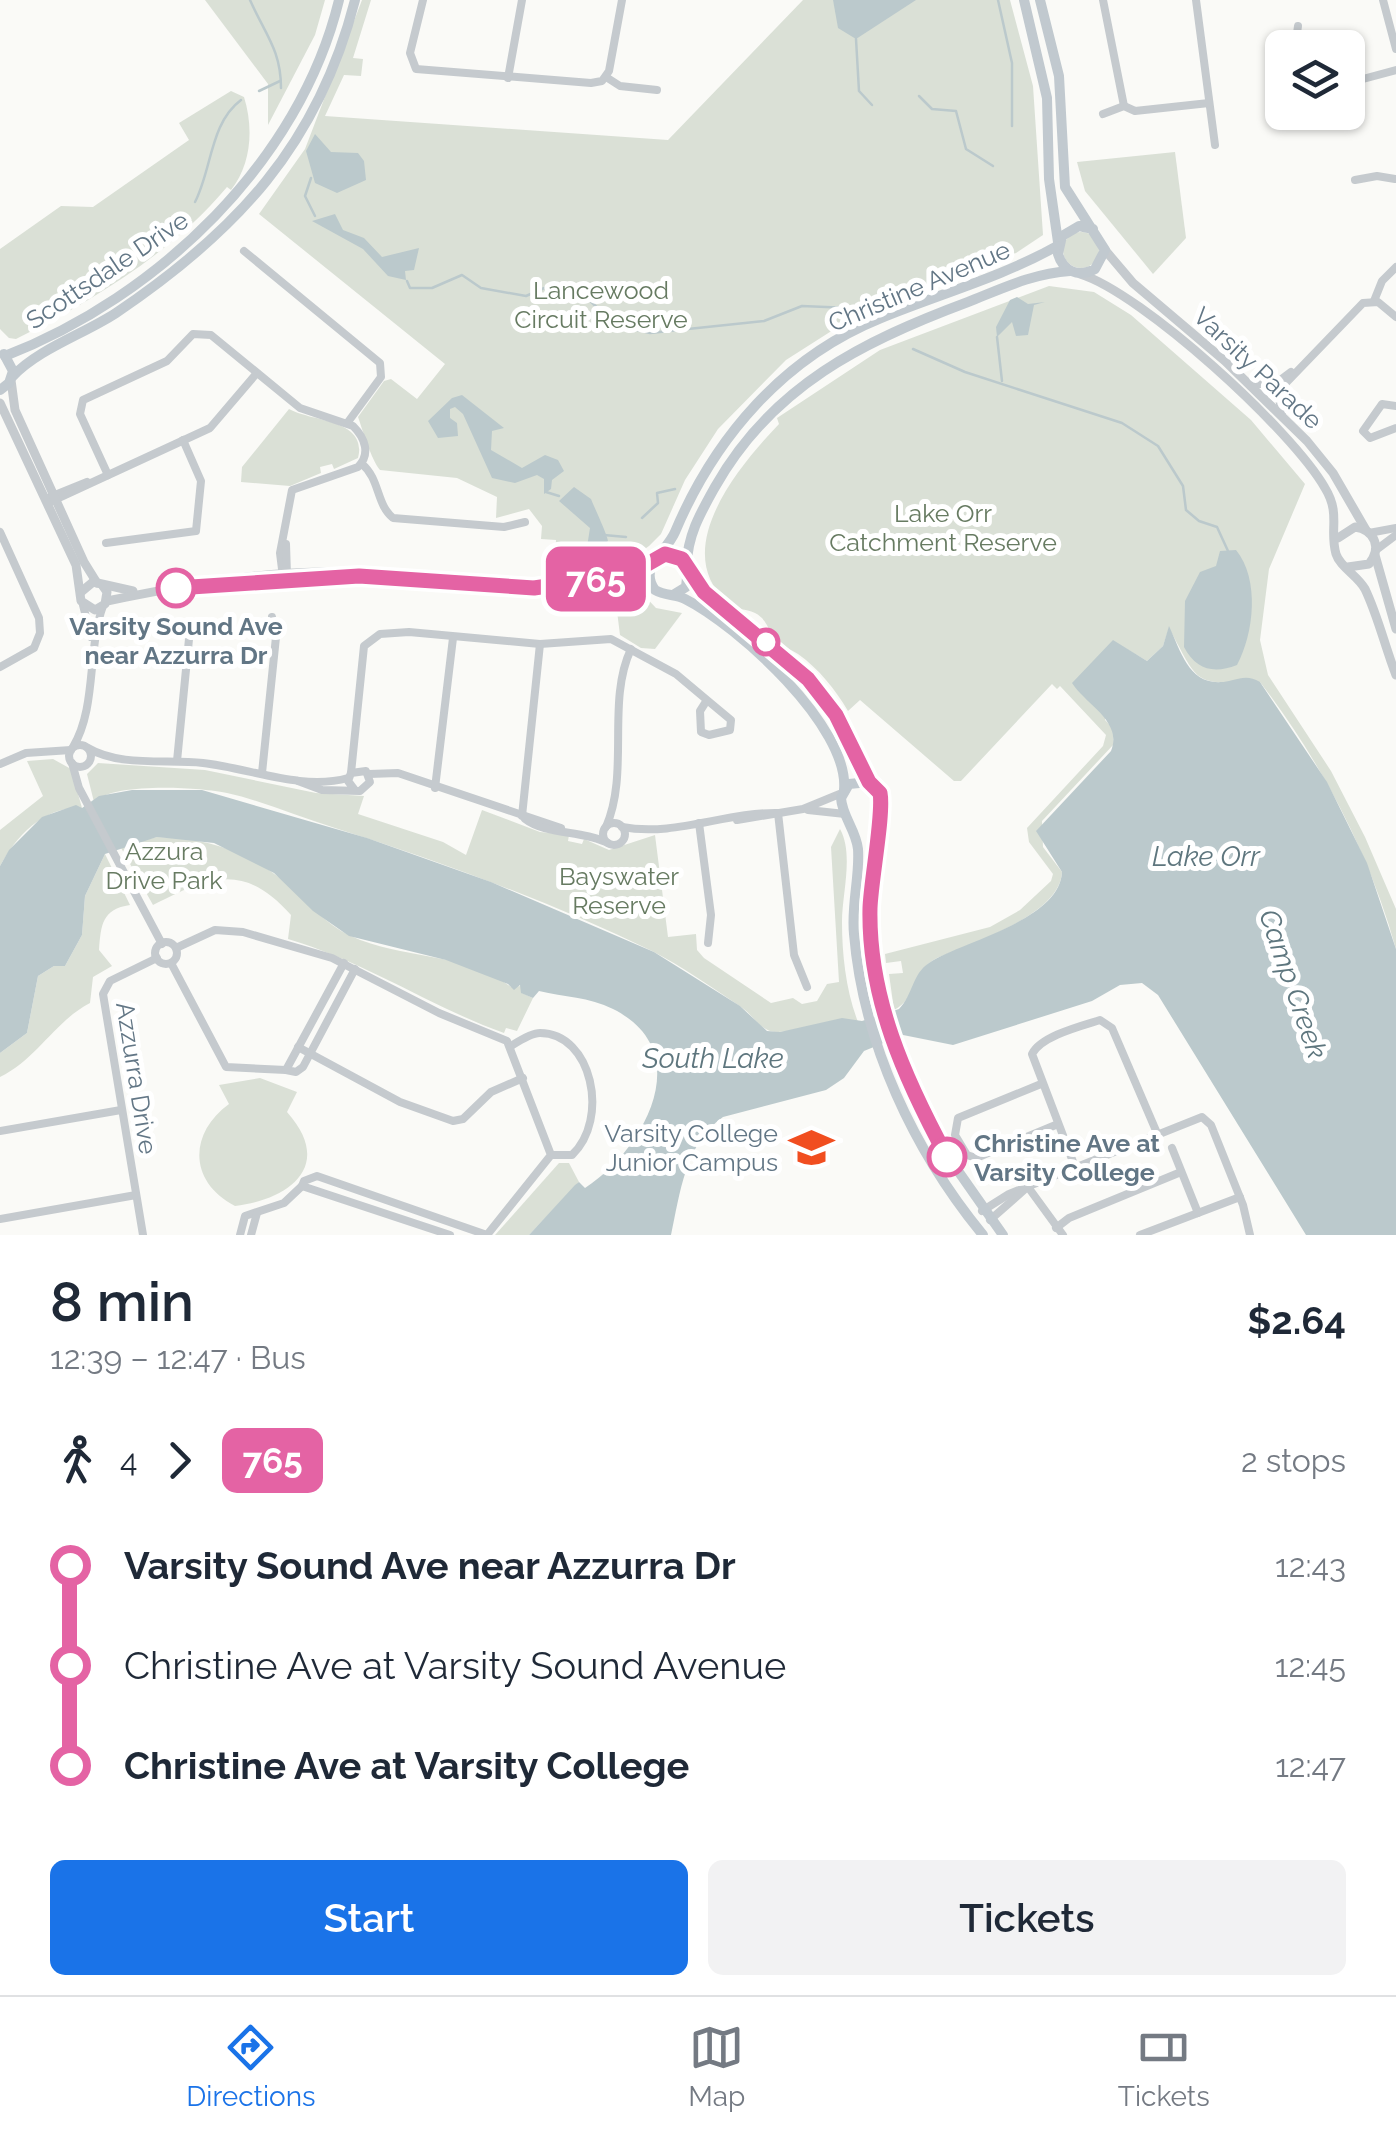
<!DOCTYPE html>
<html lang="en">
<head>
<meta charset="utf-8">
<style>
  :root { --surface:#fff; --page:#f2f2f3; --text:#1f2937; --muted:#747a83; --line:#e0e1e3; --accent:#1a73e8 }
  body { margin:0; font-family:Raleway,sans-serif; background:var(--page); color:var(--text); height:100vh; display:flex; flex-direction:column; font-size:38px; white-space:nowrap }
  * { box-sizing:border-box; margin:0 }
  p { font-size:32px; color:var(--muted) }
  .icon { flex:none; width:55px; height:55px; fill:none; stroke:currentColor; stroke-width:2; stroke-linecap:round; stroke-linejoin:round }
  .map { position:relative; height:1235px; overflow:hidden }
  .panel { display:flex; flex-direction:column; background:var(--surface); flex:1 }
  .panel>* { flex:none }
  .badge { padding:0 20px; border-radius:15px; font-size:35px; line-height:65px }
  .controls { position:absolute; left:1265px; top:30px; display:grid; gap:20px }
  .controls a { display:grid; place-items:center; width:100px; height:100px; border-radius:15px; background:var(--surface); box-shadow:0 2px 8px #0004; font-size:50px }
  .map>.badge { position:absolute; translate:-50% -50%; box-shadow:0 0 0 5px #fff }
  .legs { display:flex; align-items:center; gap:15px; height:110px; padding:0 50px; font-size:32px }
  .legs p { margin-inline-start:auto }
  .summary { display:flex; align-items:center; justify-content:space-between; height:170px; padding:0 50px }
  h1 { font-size:55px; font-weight:600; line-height:75px }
  .button { display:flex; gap:20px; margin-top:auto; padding:20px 50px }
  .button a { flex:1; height:115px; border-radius:15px; background:var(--accent); color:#fff; font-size:40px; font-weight:600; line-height:115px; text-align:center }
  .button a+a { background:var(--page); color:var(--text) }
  ul { padding:0 50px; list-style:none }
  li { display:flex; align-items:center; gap:35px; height:100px; font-size:38px }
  li i { display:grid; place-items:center; width:15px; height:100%; margin:0 12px; background:currentColor }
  li i::after { content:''; width:25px; height:25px; margin:-12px; border:8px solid; border-radius:50%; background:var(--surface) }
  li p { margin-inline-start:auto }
  li:first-child i { background:linear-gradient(#0000 50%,currentColor 0) }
  li:last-child i { background:linear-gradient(currentColor 50%,#0000 0) }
  .tabs { display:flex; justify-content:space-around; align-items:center; height:140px; border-top:2px solid var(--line); background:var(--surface); font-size:28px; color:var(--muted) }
  .tabs a { display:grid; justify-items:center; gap:5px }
  .tabs .current { color:var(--accent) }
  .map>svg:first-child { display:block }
</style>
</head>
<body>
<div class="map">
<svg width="1396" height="1235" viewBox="0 0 1396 1235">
  <rect width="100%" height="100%" fill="#fafaf7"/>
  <g fill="#dae0d6">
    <polygon points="205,0 325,0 315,35 268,125 268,84"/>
    <path d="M362,0h9l-18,58 10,1 -2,17 -17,-1 -19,41 343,24 135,-140h207l23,86 10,149 -27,18 -161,63 -69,44 -68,69 -33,51 -24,54 -12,12 -24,17 -71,12 2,-35 -15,-1 1,-13 -13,-17 -33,9 1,-21 -40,-19 -77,-8c-9,-11 -17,-39 -22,-53l26,-36 7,-2 26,20 28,-35 -186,-150 46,-65z"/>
    <path d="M231,91l13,6c10,32 7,68 -13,93l-4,-3c-54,65 -136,115 -211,152l-7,-1 -9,-9v-80l61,-43 32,1 96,-67 -10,-17z"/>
    <polygon points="1175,152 1186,238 1153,274 1085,191 1077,162"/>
    <circle cx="1081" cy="250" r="18"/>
    <path d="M1049,286l45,6 37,23 120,105 54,64 -36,85 -9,71 8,35 63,96 34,66 31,72v40c-27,-97 -75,-187 -136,-267 -68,2 -60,3 -91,-54l-6,18 -16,15 -34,-20 -8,79 7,7 2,17 -72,77 1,26 19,25c-2,44 -92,71 -125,86 -25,12 -20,41 -43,52l-5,-36 14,-1 -2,-12 -15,2 -1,-9 105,-27 30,-17 31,-29 2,-7 -24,-32 -2,-14 76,-82 3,-11 -46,-49 -3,3 -5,-5 -91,97h-7l-94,-81 -12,11c-13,-22 -29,-42 -50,-57 -6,-4 -14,-7 -20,-11 -9,-8 -9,-23 -23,-30 -10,-5 -18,-2 -27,-10 -61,-54 14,-140 51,-179l-2,-6 103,-68z"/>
    <path d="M289,409c23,13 79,10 69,49l-24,11 -2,-5 -12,3 1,6 -31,13 -49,-4 1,-15z"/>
    <polygon points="635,586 656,608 682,613 655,649 641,648 620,635 614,587"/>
    <path d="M53,759l18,10 11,39c-38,-2 -65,27 -82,58v-36l43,-34 -16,-35z"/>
    <path d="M98,763l107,7 111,23 48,3 -6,18 85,28 23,13 16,-45 58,22 29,3 -1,6 14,3 2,-5 25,11 46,-15 13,102 28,-3 1,16 7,8 67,45 22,-5 9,6 15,-3 10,-17 12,-2 -8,-135 9,-18c14,25 2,65 2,93 0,33 4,69 16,100 -29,-7 -68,15 -88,9 -12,-4 -18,-17 -29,-24 -28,-19 -58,-40 -89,-56 -102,-49 -209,-89 -317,-123 -36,-11 -72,-27 -108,-35 -28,-6 -114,-11 -133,9l-7,-28z"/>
    <path d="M157,837c48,0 92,15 128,45 22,18 39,42 66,54 49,23 115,16 160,51l10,-1 1,7 11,5 -16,33 -11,-3 -2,5c-73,-26 -138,-71 -216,-94l3,-24c-47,-53 -81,-39 -138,-10l-33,-59z"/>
    <path d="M105,854l25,51c-28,4 -29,20 -31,45l13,16 -19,11 -3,26c-35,18 -53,56 -90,74v-24l27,-20 11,-57 16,-10h11l17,-31 3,-39z"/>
    <path d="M260,1078l37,14 -10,20c49,55 0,88 -52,94 -46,-24 -47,-72 -6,-102l-10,-19z"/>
    <polygon points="559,1163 569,1163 579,1182 529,1235 495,1235"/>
  </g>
  <g fill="#bbc9cc">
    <polygon points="833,0 916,0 856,39 838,28"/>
    <polygon points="315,134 331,152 358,153 364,161 366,180 337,193 315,183 306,151"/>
    <polygon points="335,214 343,230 364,238 382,257 419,248 414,270 405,271 406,280 388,276 363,249 312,221"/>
    <polygon points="1017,297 1028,304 1045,302 1034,305 1028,335 1016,336 1012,322 997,337 996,327 1010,300"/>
    <polygon points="462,395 504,428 492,431 491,450 522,468 545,455 558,460 564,471 552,480 551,489 544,494 544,479 537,475 515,483 492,478 463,414 455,407 450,409 450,418 457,423 458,436 438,438 428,421 452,398"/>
    <path d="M574,487l17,12c4,10 16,35 17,42l-15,11 -6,-5 3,-19 -31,-27z"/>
    <path d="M1236,550c24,29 18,84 1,115 -23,9 -41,5 -53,-18l1,-46 15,-29 16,-6 4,-15z"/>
    <path d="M1169,626c13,28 21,63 60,55 13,-3 19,-6 31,1l67,100 40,81 29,86v286h-90l-148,-240 -16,-12 -22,2 -28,16 -139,44 -50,-10 -39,16 -20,27 -18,12 -103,27c-38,26 -43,77 -52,118h-142l46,-50 4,-3 6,6c58,-37 114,-136 28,-179 -24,-12 -49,-12 -74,-18l-6,7 -12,-5 -1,-8 -6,5 -6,-6 -62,-24 -97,-24 -36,-25 -39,-38 -60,-30 -57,-6 -52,17 -20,42 -3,39 -17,31h-11l-16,10 -11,57 -27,20v-187l9,-16 33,-33 34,-12 6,3 17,-12 33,-6h70l165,48 124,44 163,70 86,54 27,25 13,1 62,-14 20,3 37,-12c14,-14 13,-35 30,-46 30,-21 131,-42 133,-91l-26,-41 75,-80c12,-30 -25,-46 -39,-68l41,-43 34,21 16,-15z"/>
  </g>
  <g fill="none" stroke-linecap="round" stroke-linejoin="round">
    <g stroke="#bbc9cc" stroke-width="2.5">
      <path d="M250,0c15,34 31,50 31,88"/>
      <polyline points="998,0 1012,63 1012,126"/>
      <polyline points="856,39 859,91 872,105"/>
      <polyline points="259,91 280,81"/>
      <polyline points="919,96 932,109 956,111 966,149 993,166"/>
      <polyline points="311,178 305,196 315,216"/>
      <path d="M195,202c17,-33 15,-79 46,-102"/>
      <polyline points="407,281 410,288 432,288 462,275 481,288 526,296 549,286 581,292 615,325 650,333 764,321 802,306 850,308 889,294"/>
      <polyline points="997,337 1002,381"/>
      <polyline points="913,349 965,372 1122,423 1158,446 1183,486 1186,510 1199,521 1217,527 1228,551"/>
      <polyline points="546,492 559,496"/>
      <polyline points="642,518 658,503 657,493 675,489"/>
      <polyline points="604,535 626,537"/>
    </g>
    <g stroke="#c5cace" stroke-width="8">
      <polyline points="423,0 410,53 416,69 591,83 602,81 609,71 622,0"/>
      <polyline points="1103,0 1124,106"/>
      <polyline points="1196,0 1215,145"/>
      <polyline points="1383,0 1396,49"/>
      <polyline points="1295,48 1298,26"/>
      <polyline points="606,77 620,86 657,90"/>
      <polyline points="508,78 522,0"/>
      <polyline points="1348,83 1396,70"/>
      <polyline points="1280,96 1282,95"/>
      <polyline points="1103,114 1124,106 1135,111 1209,103"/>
      <polyline points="1355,180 1377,176 1395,179"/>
      <polyline points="244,251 380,363 381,377 348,422"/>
      <polyline points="1374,301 1382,281 1396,267"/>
      <polyline points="1250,384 1275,384 1291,372"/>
      <polyline points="1396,406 1382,404 1363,431 1370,438 1396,428"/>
      <polyline points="1282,415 1279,398 1283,386 1363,303 1378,302 1396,317"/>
      <path d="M362,464c18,15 14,40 31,54l111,9 21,-5"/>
      <path d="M108,475l-28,-61 3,-14 84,-39 26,-27 18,1 89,73 53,18c12,12 18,28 5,41l-66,23 -12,63 3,24"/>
      <polyline points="50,497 87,482"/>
      <polyline points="52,501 210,428 256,374"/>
      <polyline points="0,532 39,618 40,633 34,648 0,667"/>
      <polyline points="1369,533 1396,528"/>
      <polyline points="106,543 196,531 201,481 183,440"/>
      <polyline points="286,544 287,575"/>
      <polyline points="1376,550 1396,535"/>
      <polyline points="83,605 91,637"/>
      <circle cx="80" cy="756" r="11"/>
      <path d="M73,747c24,-40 14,-97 30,-141"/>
      <path d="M88,748c32,19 78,11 115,15 46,5 99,28 145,15"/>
      <polyline points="177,761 189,639 186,626"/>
      <polyline points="72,763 79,788 162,944"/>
      <polyline points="0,764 26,753 71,750"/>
      <polyline points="262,773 276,637 272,617"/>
      <polyline points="351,773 364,646 380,634 409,632 540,644 611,639 676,674 707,700 700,711 701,732 709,735 730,730 731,720 707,700"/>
      <polyline points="369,774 398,773 561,828"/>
      <polyline points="298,781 322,790 360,791 370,782 366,771 351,773 348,781 354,789"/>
      <polyline points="435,788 453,638"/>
      <polyline points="808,810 845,814"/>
      <polyline points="778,813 794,955 807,987"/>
      <polyline points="522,816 540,644"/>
      <path d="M525,819c20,16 57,11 83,24"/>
      <polyline points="737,820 803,809 842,793"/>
      <circle cx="614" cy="834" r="11"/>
      <polyline points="699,823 711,915 708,943"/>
      <path d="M606,827c24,-55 0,-125 25,-178"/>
      <path d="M622,827c52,10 104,-15 156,-14"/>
      <circle cx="166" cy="953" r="11"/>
      <polyline points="176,948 215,930 243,932 332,958 439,1013 507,1041 551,1155 487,1235"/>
      <polyline points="171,963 226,1067 286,1070"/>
      <polyline points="344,963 286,1070 296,1072 303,1067 355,969"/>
      <path d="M511,1046c8,-5 20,-13 29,-13 52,0 70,86 32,122h-21"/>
      <polyline points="298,1047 400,1102 453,1121 463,1119 491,1092 523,1078"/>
      <polyline points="1041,1084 958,1118 955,1135 967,1155 976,1158 1058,1124"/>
      <polyline points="0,1131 121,1110"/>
      <polyline points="1172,1148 1198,1213"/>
      <path d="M1075,1167l-43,-113c9,-18 49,-28 68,-34l12,8 45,105"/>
      <polyline points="1028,1187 1063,1235"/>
      <polyline points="982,1211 1009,1194 1202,1117 1211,1125 1243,1205 1250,1235"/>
      <polyline points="0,1219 136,1195"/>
      <polyline points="990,1220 1024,1190"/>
      <polyline points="1056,1228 1069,1218 1181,1172"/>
      <polyline points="143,1235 103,994 110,981 157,958"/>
      <polyline points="240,1235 245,1216 284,1203 302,1186"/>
      <polyline points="251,1235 257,1213"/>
      <polyline points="450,1235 302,1186 304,1181 317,1176 487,1235"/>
      <polyline points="1140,1235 1240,1197"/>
    </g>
    <g stroke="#c5cace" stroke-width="9">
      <polyline points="1105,250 1133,283 1225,361 1307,441 1333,473 1366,530"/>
      <path d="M1080,274c62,19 212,156 245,214 16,26 4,42 11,66 4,13 22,22 29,35 13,27 20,58 31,86"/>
      <polyline points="11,380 15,410 84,562 97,583"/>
      <polyline points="0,403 76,565 81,601 95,610 105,604 107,592 102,585"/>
      <path d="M1338,538l17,-11c20,3 27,21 14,37l-21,3"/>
      <polyline points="1375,555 1396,629"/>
      <polyline points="228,586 352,578"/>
      <polyline points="81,592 93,582 133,591"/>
      <path d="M107,601c69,-14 141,-28 213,-29 91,-2 173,23 267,8 23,-3 46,-5 66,-18"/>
    </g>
    <g stroke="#c1c9cf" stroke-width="10">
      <polyline points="1024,0 1047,98 1049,179 1058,242"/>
      <path d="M1040,0l19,76 6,111 40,63 -10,19c-17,9 -32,2 -37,-15l4,-18 17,-10 14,3"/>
      <path d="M5,356c153,-59 295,-195 334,-356"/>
      <path d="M12,377c26,-28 72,-43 104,-64 120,-81 202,-168 239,-313"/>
      <polyline points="0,390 9,383 13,371 4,354"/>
      <polyline points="661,556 677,556 688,568 686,587 673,595"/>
      <path d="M687,565c0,-29 14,-53 28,-78 57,-101 148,-146 253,-185 33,-13 66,-29 102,-31"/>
      <path d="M689,574c37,39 85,68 121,108 30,34 45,76 70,111l-10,119 9,85 23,69 40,82 61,87"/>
      <path d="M869,782l-20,2 -8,14c1,18 15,32 17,51 2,28 -7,56 -4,85 9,109 60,217 129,301"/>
      <path d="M844,790c6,-63 -107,-165 -159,-191 -10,-5 -20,-3 -30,-9 -17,-23 11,-37 20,-58 40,-95 109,-175 206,-214 58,-24 121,-41 176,-72"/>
    </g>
  </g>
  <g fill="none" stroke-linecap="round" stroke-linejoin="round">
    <defs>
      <path id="line-1" d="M176,588l183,-12 175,12 82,-12 21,-6 28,-16 17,5 22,33 104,87 28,36 33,67 11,11c4,20 -9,87 -10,115 -2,90 35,171 77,249"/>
    </defs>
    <use href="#line-1" stroke="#fff" stroke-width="22"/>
    <use href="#line-1" stroke="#e463a4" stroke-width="15"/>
  </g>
  <defs>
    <symbol id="school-bare" viewBox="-9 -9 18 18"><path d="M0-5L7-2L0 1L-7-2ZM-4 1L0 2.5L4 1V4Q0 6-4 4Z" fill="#f14e20" stroke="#fff" stroke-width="2.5" paint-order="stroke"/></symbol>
  </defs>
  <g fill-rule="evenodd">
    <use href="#school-bare" x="780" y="1116" width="63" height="63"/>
  </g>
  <g fill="#fff" stroke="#e463a4" stroke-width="5">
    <circle cx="176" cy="588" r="18"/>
    <circle cx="766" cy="642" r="12"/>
    <circle cx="947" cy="1157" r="18"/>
  </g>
  <g text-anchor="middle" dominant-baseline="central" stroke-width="10" stroke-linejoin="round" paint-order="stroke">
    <g font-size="25" fill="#627685" stroke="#fff">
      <text transform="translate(107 270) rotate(-34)">Scottsdale Drive</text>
      <text transform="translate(919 286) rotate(-23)">Christine Avenue</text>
      <text transform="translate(1258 368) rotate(43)">Varsity Parade</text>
      <text transform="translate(137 1078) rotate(81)">Azzurra Drive</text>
    </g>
    <g font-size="25" fill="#677b62" stroke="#fff">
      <text x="601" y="290">Lancewood<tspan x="601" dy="29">Circuit Reserve</tspan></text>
      <text x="943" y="513">Lake Orr<tspan x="943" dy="29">Catchment Reserve</tspan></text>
      <text x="164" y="851">Azzura<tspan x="164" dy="29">Drive Park</tspan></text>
      <text x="619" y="876">Bayswater<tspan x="619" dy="29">Reserve</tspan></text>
    </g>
    <g font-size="25" font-weight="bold" fill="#627685" stroke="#fff">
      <text x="176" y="626">Varsity Sound Ave<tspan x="176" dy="29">near Azzurra Dr</tspan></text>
      <text x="974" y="1143" text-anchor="start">Christine Ave at<tspan x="974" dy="29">Varsity College</tspan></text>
    </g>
    <g font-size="25" fill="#627685" stroke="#fff" text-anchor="end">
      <text x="778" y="1133">Varsity College<tspan x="778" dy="29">Junior Campus</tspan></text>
    </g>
    <g font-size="28" font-style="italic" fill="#5e767e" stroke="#fff">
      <text x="1206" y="856">Lake Orr</text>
      <text transform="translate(1293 984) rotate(71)">Camp Creek</text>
      <text x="713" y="1058">South Lake</text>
    </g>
  </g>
</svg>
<div class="controls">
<a><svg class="icon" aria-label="layers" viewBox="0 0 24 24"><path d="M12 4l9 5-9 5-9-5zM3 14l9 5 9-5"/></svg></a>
</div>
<b class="badge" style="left:596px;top:579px;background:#e463a4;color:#fff">765</b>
</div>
<section class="panel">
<div class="summary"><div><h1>8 min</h1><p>12:39 – 12:47 · Bus</p></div><b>$2.64</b></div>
<div class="legs"><svg class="icon" aria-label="walk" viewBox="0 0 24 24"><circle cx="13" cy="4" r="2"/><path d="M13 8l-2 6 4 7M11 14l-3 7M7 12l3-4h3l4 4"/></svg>4<svg class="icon" aria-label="forward" viewBox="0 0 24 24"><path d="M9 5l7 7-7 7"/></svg><b class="badge" style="background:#e463a4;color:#fff">765</b><p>2 stops</p></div>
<ul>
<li><i style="color:#e463a4"></i><b>Varsity Sound Ave near Azzurra Dr</b><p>12:43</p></li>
<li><i style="color:#e463a4"></i><span>Christine Ave at Varsity Sound Avenue</span><p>12:45</p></li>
<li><i style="color:#e463a4"></i><b>Christine Ave at Varsity College</b><p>12:47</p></li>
</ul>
<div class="button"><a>Start</a><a>Tickets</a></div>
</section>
<nav class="tabs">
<a class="current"><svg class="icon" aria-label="directions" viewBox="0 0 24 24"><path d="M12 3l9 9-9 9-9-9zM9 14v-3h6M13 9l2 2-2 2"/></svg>Directions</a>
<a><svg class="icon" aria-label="map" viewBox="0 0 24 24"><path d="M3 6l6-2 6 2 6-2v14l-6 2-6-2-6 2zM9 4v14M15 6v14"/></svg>Map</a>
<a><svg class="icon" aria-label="tickets" viewBox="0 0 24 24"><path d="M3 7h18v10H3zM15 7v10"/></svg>Tickets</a>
</nav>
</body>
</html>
